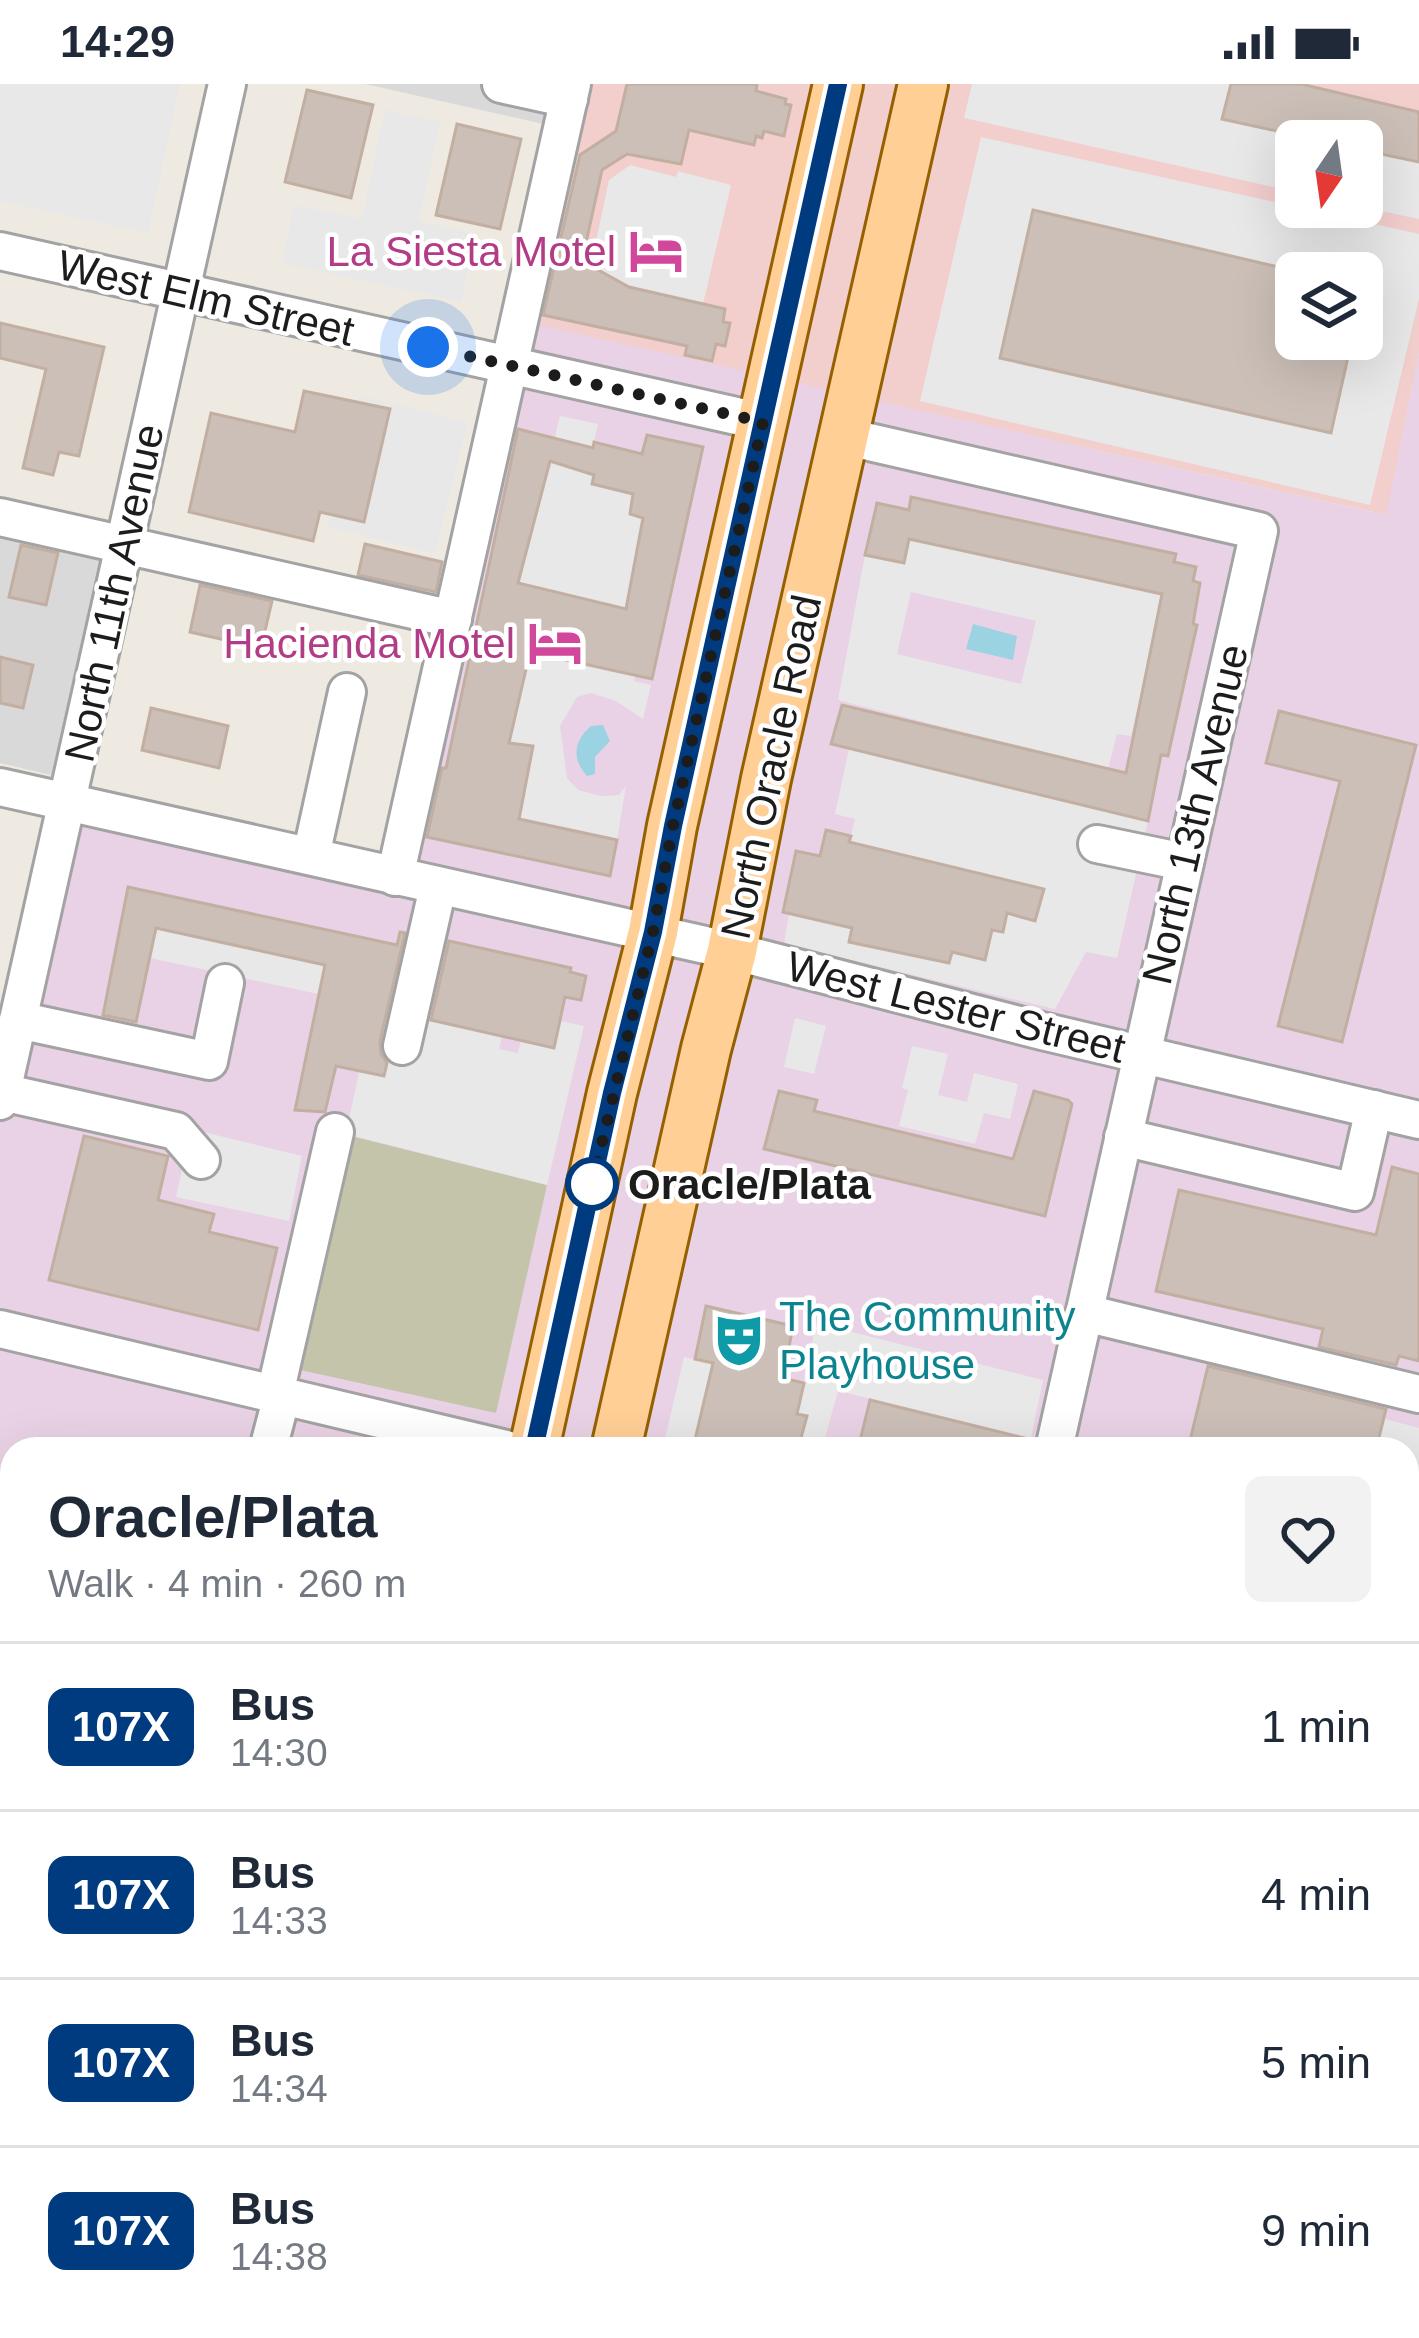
<!DOCTYPE html>
<html lang="en">
<head>
<meta charset="utf-8">
<style>
  :root { --surface:#fff; --page:#f2f2f3; --text:#1f2937; --muted:#747a83; --line:#e0e1e3 }
  body { margin:0; font-family:Arial,sans-serif; background:var(--page); color:var(--text); height:100vh; display:flex; flex-direction:column; font-size:45px; white-space:nowrap }
  * { box-sizing:border-box; margin:0 }
  p { font-size:39px; color:var(--muted) }
  .icon { flex:none; width:66px; height:66px; fill:none; stroke:currentColor; stroke-width:2; stroke-linecap:round; stroke-linejoin:round }
  .map { position:relative; flex:1; overflow:hidden }
  .side { position:absolute; left:0px; top:1353px; width:1419px; height:903px; display:flex; flex-direction:column; background:var(--surface); border-radius:36px 36px 0 0; box-shadow:0 12px 48px #0002 }
  .side>* { flex:none }
  .badge { padding:0 24px; border-radius:18px; font-size:42px; line-height:78px }
  .needle { width:78px; rotate:193deg }
  .buttons { position:absolute; left:1275px; top:36px; display:grid; gap:24px }
  .buttons a { display:grid; place-items:center; width:108px; height:108px; border-radius:18px; background:var(--surface); box-shadow:0 12px 48px #0002; font-size:60px }
  .you { position:absolute; width:60px; height:60px; margin:-30px; border:9px solid #fff; border-radius:50%; background:#1a73e8; box-shadow:0 0 0 18px #1a73e833 }
  .map>.badge { position:absolute; translate:-50% -50%; box-shadow:0 0 0 6px #fff }
  .round { display:grid; place-items:center; flex:none; width:126px; height:126px; border-radius:18px; background:var(--page) }
  .summary { display:flex; align-items:center; justify-content:space-between; height:204px; padding:0 48px }
  h1 { font-size:57px; font-weight:700; line-height:90px }
  ul { padding:0; list-style:none }
  li { display:flex; align-items:center; gap:36px; height:168px; padding:0 48px; border-top:3px solid var(--line) }
  li div { flex:1 }
  li b { display:block; font-size:45px }
  li em { font-style:normal }
  li .badge { min-width:132px; font-weight:700; text-align:center }
  .status { display:flex; justify-content:space-between; align-items:center; height:84px; padding:0 60px; background:var(--surface); direction:ltr }
  .status svg { height:33px; fill:currentColor }
  .map>svg:first-child { display:block }
</style>
</head>
<body>
<div class="status"><b>14:29</b><svg viewBox="0 0 49 12"><path d="M0 12V9h3v3zM5 12V6h3v6zM10 12V3h3v9zM15 12V0h3v12zM26 1h20v11H26zM47 4h2v5h-2z"/></svg></div>
<div class="map">
<svg width="1419" height="2254" viewBox="0 0 1419 2254">
  <rect width="100%" height="100%" fill="#efeae1"/>
  <g fill="#dad9d9">
    <polygon points="365,0 581,0 570,46"/>
    <polygon points="0,449 102,472 51,691 0,679"/>
  </g>
  <path fill="#f2cecd" fill-rule="evenodd" d="M581,0h838v267l-32,164 -861,-192zM1296,57h66v66h-66zM1296,189h66v66h-66z"/>
  <path fill="#e9d2e5" fill-rule="evenodd" d="M521,237l865,194 33,-164v1987h-1419v-1237l68,-301 327,77zM12,1365h1395v879h-1395z"/>
  <polygon fill="#c4c4ab" points="335,1048 547,1101 496,1329 282,1282"/>
  <g fill="#e8e8e8" fill-rule="evenodd">
    <polygon points="0,0 180,0 148,149 0,117"/>
    <polygon points="972,0 1231,0 1223,35 1322,57 1296,57 1296,108 964,34"/>
    <polygon points="385,26 440,38 419,137 476,150 461,218 282,179 294,121 362,135"/>
    <path d="M981,53l438,97v65l-49,206 -450,-104zM1033,126l272,63h57v66h-10l-22,93 -330,-75z"/>
    <polygon points="1362,66 1419,78 1419,135 1362,123"/>
    <polygon points="630,81 676,93 678,87 731,101 703,220 588,194 609,96"/>
    <polygon points="360,311 468,338 435,470 328,443"/>
    <polygon points="560,332 598,340 587,388 594,391 593,400 633,410 630,430 643,434 633,488 675,497 666,534 511,497 522,485"/>
    <path d="M909,455l253,57 -31,140 -14,-2 -9,35 -270,-69 27,-145 39,8zM911,508l125,29 -15,63 -124,-30z"/>
    <polygon points="523,566 635,591 634,597 651,601 643,635 616,617 591,609 577,613 560,642 567,694 578,706 601,712 619,711 626,702 617,756 490,729 523,714 533,663 504,658 513,640 527,581"/>
    <polygon points="849,665 1148,737 1117,874 1086,868 1055,925 784,860 789,829 852,844 850,858 894,868 896,861 948,878 952,868 985,876 992,846 1003,848 1007,829 1035,836 1043,805 849,758 855,735 835,730"/>
    <polygon points="156,844 325,881 318,910 150,874"/>
    <polygon points="398,929 502,952 499,965 518,969 521,956 554,963 560,937 584,942 547,1101 346,1050 359,988 385,992"/>
    <polygon points="795,934 826,942 814,990 784,983"/>
    <polygon points="912,962 948,970 938,1011 967,1018 974,989 1018,1000 1010,1035 984,1029 975,1060 899,1042 908,1006 902,1004"/>
    <polygon points="191,1045 302,1072 289,1137 176,1113"/>
    <polygon points="816,1239 1043,1296 1031,1354 838,1307 822,1365 798,1365 806,1333 797,1330"/>
    <polygon points="684,1273 712,1279 695,1356 731,1365 669,1365 664,1359"/>
    <polygon points="1385,1335 1419,1344 1419,1525 1407,1522 1407,1365 1378,1365"/>
    <polygon points="466,2244 532,2244 530,2254 464,2254"/>
  </g>
  <g fill="#9cd3e2">
    <polygon points="973,540 1017,552 1013,576 966,565"/>
    <path d="M603,641l7,16 -15,16v17l-8,2c-16,-18 -13,-35 4,-50z"/>
  </g>
  <g fill="#cbbfb7" stroke="#c2afa2" stroke-width="3" fill-rule="evenodd">
    <polygon points="627,0 757,0 756,7 786,15 785,20 791,21 784,52 764,47 762,54 756,52 754,61 689,46 681,80 627,70 602,86 582,177 629,203 725,225 723,238 730,239 725,262 716,260 712,277 685,271 687,262 543,231 580,71 616,47"/>
    <polygon points="1231,0 1301,0 1419,28 1419,78 1362,66 1362,57 1322,57 1222,35"/>
    <polygon points="307,6 373,21 351,114 285,98"/>
    <polygon points="457,40 521,55 500,145 436,131"/>
    <polygon points="1033,126 1296,187 1296,255 1352,255 1331,349 1000,274"/>
    <polygon points="0,239 104,263 79,372 59,368 53,391 23,384 46,285 0,274"/>
    <polygon points="304,307 390,325 364,438 320,428 313,457 189,428 211,329 295,348"/>
    <path d="M518,345l75,19 1,-6 48,12 5,-19 56,12 -51,232 -122,-27 -21,91 24,3 -14,73 98,21 -7,36 -183,-39 15,-69h4zM550,377l44,14 -2,9 41,10 -3,20 13,4 -17,91 -108,-26z"/>
    <polygon points="911,413 1176,470 1174,478 1196,483 1193,497 1200,499 1193,540 1197,541 1168,672 1161,671 1148,737 831,660 842,621 1126,689 1162,510 909,455 904,479 865,471 877,419 909,426"/>
    <polygon points="365,460 442,478 436,508 358,491"/>
    <polygon points="21,461 58,469 46,521 9,513"/>
    <polygon points="200,501 272,517 261,564 190,548"/>
    <polygon points="0,573 33,581 23,624 0,619"/>
    <polygon points="151,624 228,642 219,684 142,666"/>
    <polygon points="1279,627 1416,661 1342,958 1278,942 1340,697 1266,679"/>
    <polygon points="826,746 851,752 849,758 1044,805 1035,837 1007,829 1003,848 992,846 985,876 952,868 949,879 849,858 852,844 783,828 796,767 820,772"/>
    <polygon points="128,803 397,861 400,848 405,849 380,957 381,970 387,979 384,992 336,982 325,1028 295,1026 325,881 156,844 136,938 103,931"/>
    <polygon points="449,857 571,884 570,888 586,892 581,916 565,913 554,964 431,936"/>
    <polygon points="779,1007 817,1016 814,1027 1013,1075 1034,1007 1068,1016 1072,1020 1045,1132 764,1065"/>
    <polygon points="84,1052 168,1072 158,1116 214,1130 209,1148 277,1164 258,1246 49,1196"/>
    <polygon points="1392,1083 1419,1090 1419,1277 1399,1272 1396,1281 1319,1263 1323,1245 1156,1207 1179,1106 1376,1151"/>
    <polygon points="706,1222 793,1242 783,1294 804,1299 797,1330 807,1332 798,1365 730,1365 695,1356 713,1279 695,1275"/>
    <polygon points="1208,1282 1386,1325 1376,1365 1188,1365"/>
    <polygon points="870,1316 1032,1356 1031,1365 858,1365"/>
  </g>
  <g fill="none" stroke-linecap="round" stroke-linejoin="round">
    <defs>
      <g id="minor">
        <polyline points="501,0 569,15"/>
        <polyline points="0,167 763,338"/>
        <polyline points="843,352 1259,447 1054,1365"/>
        <polyline points="0,433 453,535"/>
        <polyline points="0,703 732,867 1042,947 1419,1036"/>
        <polyline points="1097,760 1184,778"/>
        <polyline points="311,772 347,608"/>
        <polyline points="395,793 572,0"/>
        <polyline points="18,936 209,977 225,899"/>
        <polyline points="402,962 438,803"/>
        <polyline points="2,1008 176,1047 201,1076"/>
        <polyline points="0,1017 227,0"/>
        <polyline points="1123,1053 1355,1108 1374,1025"/>
        <polyline points="1085,1229 1419,1310"/>
        <polyline points="0,1245 506,1365"/>
        <polyline points="275,1310 335,1048"/>
        <polyline points="268,1365 282,1312"/>
        <polyline points="1407,1576 1419,1579"/>
        <polyline points="1407,1661 1419,1664"/>
        <polyline points="1407,1764 1419,1767"/>
        <polyline points="0,1789 12,1792"/>
        <polyline points="1407,1849 1419,1852"/>
        <polyline points="1407,1937 1419,1940"/>
        <polyline points="1407,2034 1419,2036"/>
        <polyline points="1407,2124 1419,2127"/>
        <polyline points="726,2244 758,2253"/>
        <polyline points="617,2249 635,2254"/>
        <polyline points="75,2254 77,2244"/>
        <polyline points="195,2254 198,2244"/>
        <polyline points="850,2254 852,2244"/>
        <polyline points="1321,2254 1323,2244"/>
      </g>
      <g id="major">
        <polyline points="534,1365 612,1009 653,848 672,742 838,0"/>
        <polyline points="616,1365 706,965 732,867 766,695 923,0"/>
        <polyline points="335,2254 337,2244"/>
        <polyline points="424,2254 427,2244"/>
      </g>
    </defs>
    <use href="#minor" stroke="#a3a3a3" stroke-width="42"/>
    <use href="#major" stroke="#956000" stroke-width="54"/>
    <use href="#minor" stroke="#fff" stroke-width="36"/>
    <use href="#major" stroke="#ffcf96" stroke-width="48"/>
  </g>
  <g fill="none" stroke-linecap="round" stroke-linejoin="round">
    <defs>
      <polyline id="line" points="534,1365 612,1009 653,848 673,742 838,0"/>
    </defs>
    <use href="#line" stroke="#fff" stroke-width="27"/>
    <use href="#line" stroke="#003b80" stroke-width="18"/>
    <polyline stroke="#1c1c1c" stroke-width="12" stroke-dasharray="0 21.6" points="428,263 763,338 673,742 653,848 592,1100"/>
  </g>
  <defs>
    <symbol id="hotel-bare" viewBox="-9 -9 18 18"><path d="M-6-4.5h1.5V1H6V5H4.5V3h-9V5H-6ZM-4 0a1.8 1.8 0 1 1 3.6 0ZM.5 0V-2.5h3Q6-2.5 6 0Z" fill="#d1479c" stroke="#fff" stroke-width="2.5" paint-order="stroke"/></symbol>
    <symbol id="theatre-bare" viewBox="-9 -9 18 18"><path d="M-5-5.5Q0-4 5-5.5V0Q5 5 0 6Q-5 5-5 0ZM-3.3-2.5H-1v1.5H-3.3ZM1-2.5H3.3v1.5H1ZM-2.8 1Q0 5.5 2.8 1Z" fill="#0f9aa8" stroke="#fff" stroke-width="2.5" paint-order="stroke"/></symbol>
  </defs>
  <g fill-rule="evenodd">
    <use href="#hotel-bare" x="618" y="129" width="76" height="76"/>
    <use href="#hotel-bare" x="517" y="521" width="76" height="76"/>
    <use href="#theatre-bare" x="701" y="1218" width="76" height="76"/>
  </g>
  <circle fill="#fff" stroke="#003b80" stroke-width="6" cx="592" cy="1100" r="24"/>
  <g text-anchor="middle" dominant-baseline="central" stroke-width="9" stroke-linejoin="round" paint-order="stroke">
    <g font-size="42" fill="#b23c85" stroke="#fff" text-anchor="end">
      <text x="616" y="167">La Siesta Motel</text>
      <text x="515" y="559">Hacienda Motel</text>
    </g>
    <g font-size="42" fill="#1c1c1c" stroke="#fff">
      <text transform="translate(206 214) rotate(13)">West Elm Street</text>
      <text transform="translate(114 509) rotate(-78)">North 11th Avenue</text>
      <text transform="translate(771 683) rotate(-78)">North Oracle Road</text>
      <text transform="translate(1195 730) rotate(-77)">North 13th Avenue</text>
      <text transform="translate(956 923) rotate(14)">West Lester Street</text>
    </g>
    <g font-size="42" font-weight="bold" fill="#1c1c1c" stroke="#fff" text-anchor="start">
      <text x="628" y="1100">Oracle/Plata</text>
    </g>
    <g font-size="42" fill="#0d838f" stroke="#fff" text-anchor="start">
      <text x="779" y="1232">The Community<tspan x="779" dy="48">Playhouse</tspan></text>
    </g>
  </g>
</svg>
<div class="buttons">
<a><svg class="needle" viewBox="-14 -14 28 28"><path d="M0-13l5 13h-10z" fill="#e53935"/><path d="M0 13l5-13h-10z" fill="#747a83"/></svg></a>
<a><svg class="icon" aria-label="layers" viewBox="0 0 24 24"><path d="M12 4l9 5-9 5-9-5zM3 14l9 5 9-5"/></svg></a>
</div>
<div class="you" style="left:428px;top:263px"></div>
<section class="side">
<div class="summary"><div><h1>Oracle/Plata</h1><p>Walk · 4 min · 260 m</p></div><a class="round"><svg class="icon" aria-label="heart" viewBox="0 0 24 24"><path d="M12 20l-8-8c-3-5 5-10 8-4 3-6 11-1 8 4z"/></svg></a></div>
<ul>
<li><span class="badge" style="background:#003b80;color:#fff">107X</span><div><b>Bus</b><p>14:30</p></div><em>1 min</em></li>
<li><span class="badge" style="background:#003b80;color:#fff">107X</span><div><b>Bus</b><p>14:33</p></div><em>4 min</em></li>
<li><span class="badge" style="background:#003b80;color:#fff">107X</span><div><b>Bus</b><p>14:34</p></div><em>5 min</em></li>
<li><span class="badge" style="background:#003b80;color:#fff">107X</span><div><b>Bus</b><p>14:38</p></div><em>9 min</em></li>
</ul>
</section>
</div>
</body>
</html>
